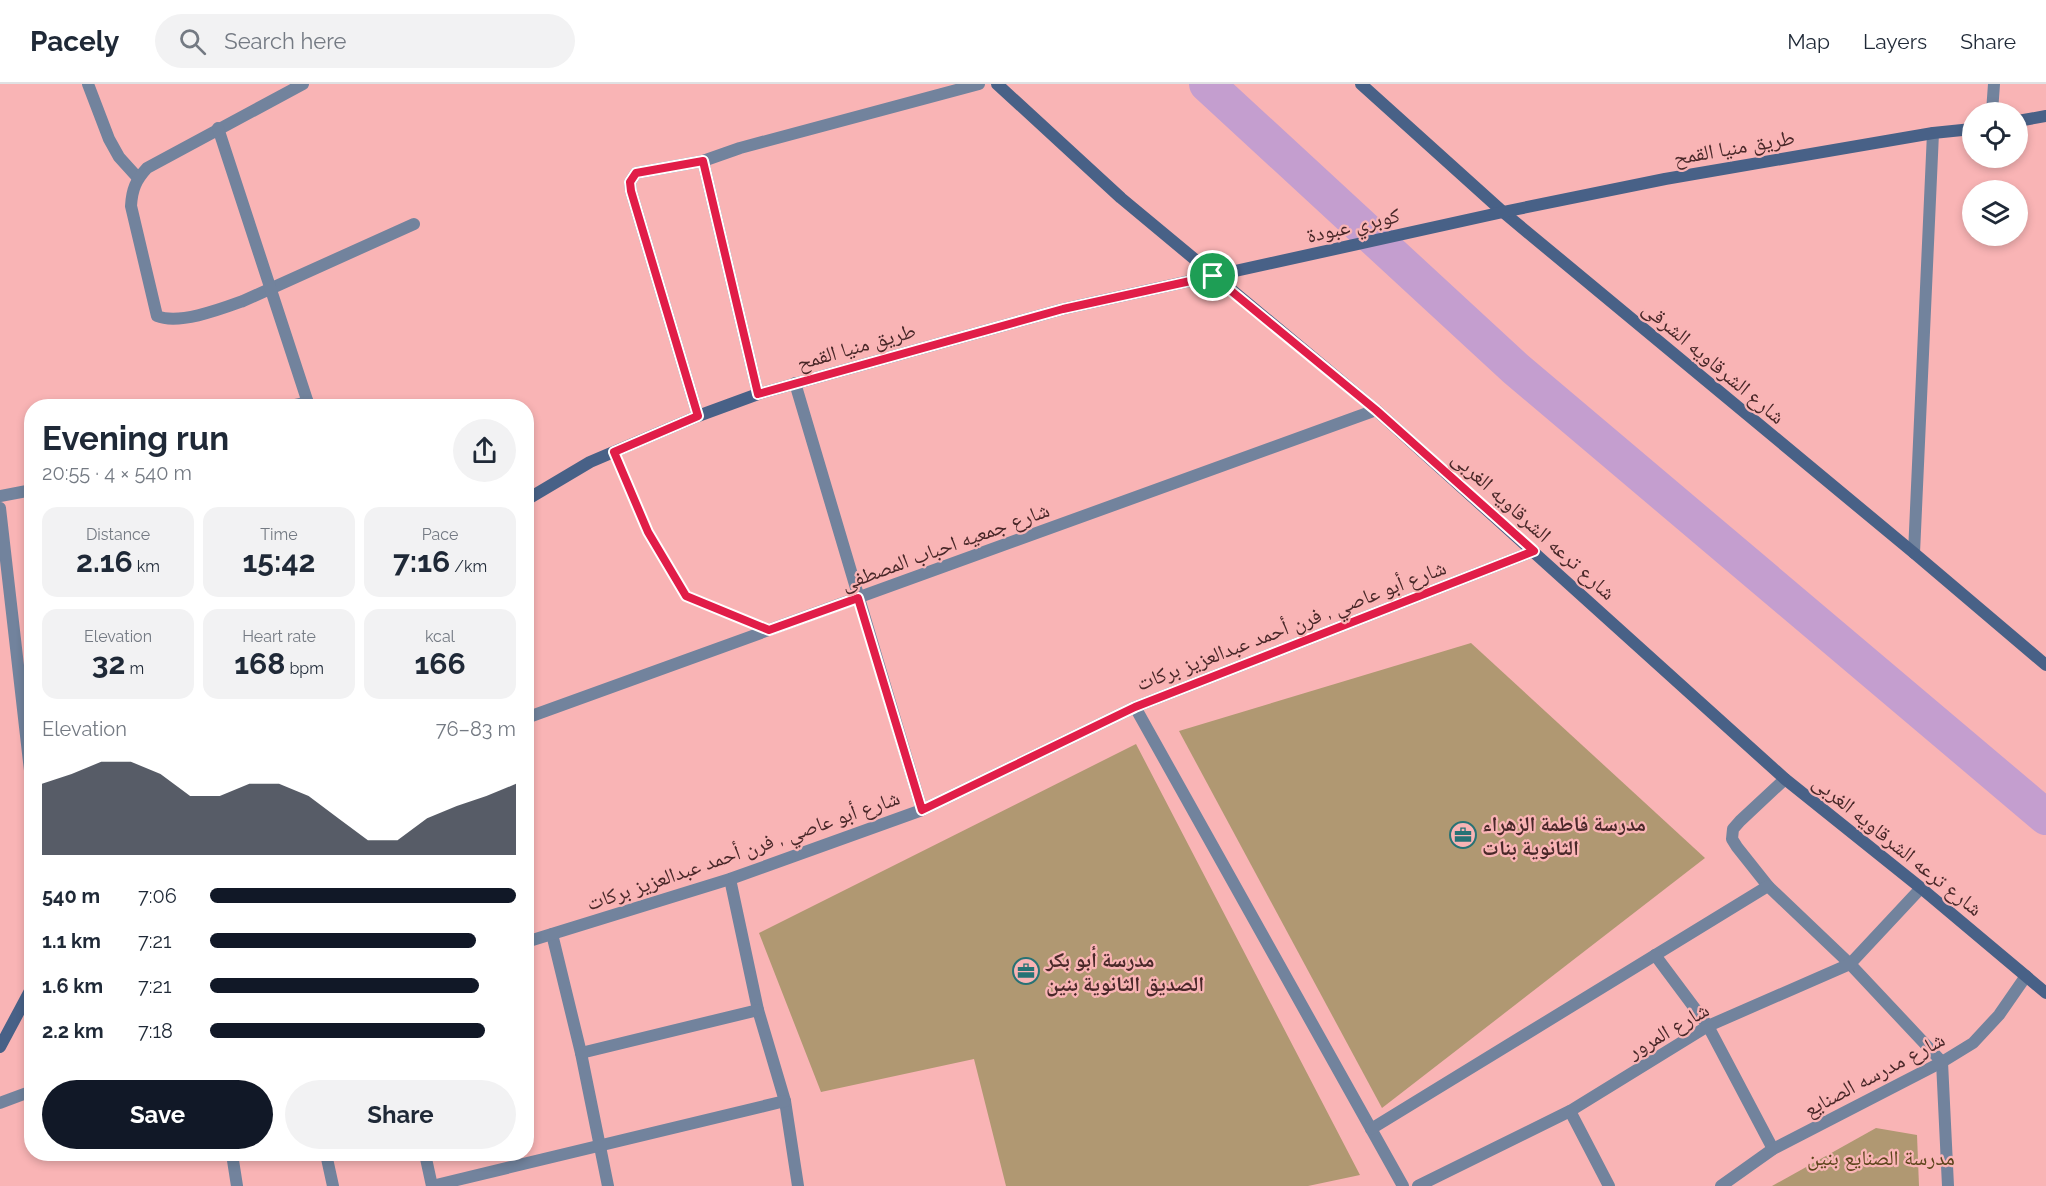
<!DOCTYPE html>
<html lang="en">
<head>
<meta charset="utf-8">
<style>
	body { margin:0; font-family:Raleway,"Noto Naskh Arabic",sans-serif; background:#f2f2f3; color:#1f2937; height:100vh; display:flex; flex-direction:column; font-size:22px; white-space:nowrap }
	* { box-sizing:border-box; margin:0 }
	p { font-size:20px; color:#747a83 }
	.icon { flex:none; width:33px; height:33px; fill:none; stroke:currentColor; stroke-width:2; stroke-linecap:round; stroke-linejoin:round }
	.map { position:relative; flex:1; overflow:hidden }
	.sheet { position:absolute; left:24px; top:315px; width:510px; height:762px; display:flex; flex-direction:column; background:#fff; border-radius:24px; box-shadow:0 3px 9px #0003 }
	.sheet>* { flex:none }
	.controls { position:absolute; left:1962px; top:18px; display:grid; gap:12px }
	.controls a { display:grid; place-items:center; width:66px; height:66px; border-radius:50%; background:#fff; box-shadow:0 3px 9px #0003; font-size:30px }
	.pin { position:absolute; display:grid; place-items:center; width:51px; height:51px; color:#fff; margin:-26px; border:3px solid #fff; border-radius:50%; box-shadow:0 2px 6px #0007 }
	.round { display:grid; place-items:center; flex:none; width:63px; height:63px; border-radius:32px; background:#f2f2f3 }
	.headline { display:flex; align-items:center; justify-content:space-between; height:102px; padding:0 18px }
	h1 { font-size:33px; font-weight:700; line-height:45px }
	.stats { display:grid; grid-template-columns:repeat(3,1fr); gap:9px; height:102px; padding:6px 18px }
	.stats div { display:grid; align-content:center; border-radius:15px; background:#f2f2f3; text-align:center }
	.stats b { font-size:30px; font-weight:700 }
	.stats small { font-size:16px; font-weight:400 }
	.stats p { font-size:16px }
	.chart { height:168px; padding:12px 18px }
	.chart p { display:flex; justify-content:space-between }
	.chart svg { width:100%; height:108px; margin-top:6px; fill:#111827; opacity:.7 }
	.button { display:flex; gap:12px; margin-top:auto; padding:12px 18px }
	.button a { flex:1; height:69px; border-radius:36px; background:#111827; color:#fff; font-size:24px; font-weight:700; line-height:69px; text-align:center }
	.button a+a { background:#f2f2f3; color:#1f2937 }
	ul { padding:0 18px; list-style:none; font-size:20px }
	li { display:grid; grid-template-columns:96px 72px 1fr; align-items:center; height:45px }
	li i { height:15px; border-radius:8px; background:#111827 }
	header { display:flex; align-items:center; gap:36px; box-sizing:border-box; height:84px; padding:0 30px; background:#fff; border-bottom:2px solid #e0e1e3 }
	header strong { font-size:28px }
	nav { display:flex; gap:33px; margin-inline-start:auto; font-size:21px }
	.search { width:420px; height:54px; background:#f2f2f3; display:flex; align-items:center; gap:15px; box-sizing:border-box; padding:0 21px; border-radius:33px; color:#747a83; font-size:22px }
	.map>svg:first-child { display:block }
</style>
</head>
<body>
<header>
<strong>Pacely</strong>
<div class="search"><svg class="icon" aria-label="search" viewBox="0 0 24 24"><circle cx="10" cy="10" r="6"/><path d="M15 15l6 6"/></svg>Search here</div>
<nav><a>Map</a><a>Layers</a><a>Share</a></nav>
</header>
<div class="map">
<svg width="2046" height="1102" viewBox="0 0 2046 1102">
	<rect width="100%" height="100%" fill="#f9b4b5"/>
	<g fill="#b09872">
		<path d="M1471,559l234,215 -323,250 -203,-377z"/>
		<path d="M1136,660l224,431 -52,11h-302l-32,-127 -153,33 -62,-159z"/>
		<path d="M1876,1044l41,7 2,51h-147z"/>
	</g>
	<g fill="none" stroke-linecap="round" stroke-linejoin="round">
		<path stroke="#c49ecf" stroke-width="36" d="M1207,0l309,285 530,448"/>
		<path stroke="#a16e6f" stroke-width="4" stroke-dasharray="4.5 4.5" stroke-linecap="butt" d="M623,390l26,58 37,64 49,20"/>
		<path stroke="#72839d" stroke-width="12" d="M88,0l21,55 10,18 19,21"/>
		<g stroke="#72839d" stroke-width="12">
			<path d="M303,0l-156,84c-11,12 -15,21 -16,38l26,110c22,9 64,-7 86,-15l171,-77"/>
			<path d="M1992,28l2,-28"/>
			<path d="M218,44l91,278"/>
			<path d="M703,77l37,-13 239,-64"/>
			<path d="M795,299l127,427"/>
			<path d="M290,322l18,-4"/>
			<path d="M698,332l-67,-225 -1,-9 6,-9 67,-12 55,233"/>
			<path d="M0,412l32,-6"/>
			<path d="M0,424l32,280"/>
			<path d="M1914,469l19,-420"/>
			<path d="M1135,623l268,479"/>
			<path d="M526,634l850,-308"/>
			<path d="M1785,695l-45,42 -7,8 -1,10 5,8 31,39 82,78 92,98 6,124"/>
			<path d="M730,795l28,131 27,91 13,85"/>
			<path d="M552,850l29,119 27,133"/>
			<path d="M526,858l204,-63 192,-69 213,-103 399,-156"/>
			<path d="M1655,871l53,71 65,123"/>
			<path d="M581,969l177,-43"/>
			<path d="M0,1019l32,-12"/>
			<path d="M1570,1027l39,75"/>
			<path d="M1371,1045l397,-243"/>
			<path d="M232,1070l5,32"/>
			<path d="M326,1070l7,32"/>
			<path d="M425,1070l7,32"/>
			<path d="M432,1102l353,-85"/>
			<path d="M1418,1102l152,-75 138,-85 142,-62 71,-76"/>
			<path d="M1721,1102l52,-37 169,-87 31,-19 26,-28 27,-39"/>
		</g>
		<g stroke="#486187" stroke-width="12">
			<path d="M997,0l124,114 255,212 409,369 136,109 125,105"/>
			<path d="M1361,0l142,128 411,341 132,112"/>
			<path d="M2018,37l28,-5"/>
			<path d="M526,416l64,-38 108,-46 60,-22 305,-85 440,-97 162,-33 268,-46 39,-4"/>
			<path d="M0,963l32,-60"/>
		</g>
	</g>
	<g fill="none" stroke-linecap="round" stroke-linejoin="round">
		<defs>
			<path id="route" d="M703,77l55,233 305,-85 150,-33 163,134 158,141 -399,156 -213,103 -64,-212 -89,32 -83,-34 -38,-64 -34,-80 84,-36 -67,-225 -1,-9 6,-9z"/>
		</defs>
		<use href="#route" stroke="#fff" stroke-width="12"/>
		<use href="#route" stroke="#e11d48" stroke-width="8"/>
	</g>
	<defs>
		<symbol id="office-ring" viewBox="-11 -11 22 22"><circle r="9.5" fill="#f9b4b5" stroke="#277275" stroke-width="1.5"/><path d="M-6-3h4V-5.5h4V-3h4V5H-6ZM-1-4.5V-3h2v-1.5ZM-6 0V1H6V0Z" fill="#277275"/></symbol>
	</defs>
	<g fill-rule="evenodd">
		<use href="#office-ring" x="1448" y="736" width="30" height="30"/>
		<use href="#office-ring" x="1011" y="872" width="30" height="30"/>
	</g>
	<g text-anchor="middle" dominant-baseline="central" stroke-width="4.5" stroke-linejoin="round" paint-order="stroke">
		<g font-size="21" fill="#492829" stroke="#f9b4b5">
			<text transform="translate(1734 63) rotate(-10)">طريق منيا القمح</text>
			<text transform="translate(1353 141) rotate(-13)">كوبري عبودة</text>
			<text transform="translate(856 262) rotate(-16)">طريق منيا القمح</text>
			<text transform="translate(1714 278) rotate(40)">شارع الشرقاويه الشرقى</text>
			<text transform="translate(1534 441) rotate(42)">شارع ترعه الشرقاويه الغربى</text>
			<text transform="translate(945 462) rotate(-20)">شارع جمعيه احباب المصطفى</text>
			<text transform="translate(1291 541) rotate(-21)">شارع أبو عاصي , فرن أحمد عبدالعزيز بركات</text>
			<text transform="translate(1898 761) rotate(39)">شارع ترعه الشرقاويه الغربى</text>
			<text transform="translate(743 766) rotate(-19)">شارع أبو عاصي , فرن أحمد عبدالعزيز بركات</text>
			<text transform="translate(1668 946) rotate(-30)">شارع المرور</text>
			<text transform="translate(1874 990) rotate(-28)">شارع مدرسه الصنايع</text>
		</g>
		<g font-size="21" font-weight="bold" fill="#492829" stroke="#f9b4b5" text-anchor="start">
			<text x="1482" y="739">مدرسة فاطمة الزهراء<tspan x="1482" dy="24">الثانوية بنات</tspan></text>
			<text x="1046" y="875">مدرسة أبو بكر<tspan x="1046" dy="24">الصديق الثانوية بنين</tspan></text>
		</g>
		<g font-size="21" fill="#5c441b" stroke="#f9b4b5">
			<text x="1881" y="1073">مدرسة الصنايع بنين</text>
		</g>
	</g>
</svg>
<div class="controls">
<a><svg class="icon" aria-label="locate" viewBox="0 0 24 24"><circle cx="12" cy="12" r="6"/><path d="M12 2v4M12 18v4M2 12h4M18 12h4"/></svg></a>
<a><svg class="icon" aria-label="layers" viewBox="0 0 24 24"><path d="M12 4l9 5-9 5-9-5zM3 14l9 5 9-5"/></svg></a>
</div>
<div class="pin" style="left:1213px;top:192px;background:#1e9e55"><svg class="icon" aria-label="arrive" viewBox="0 0 24 24"><path d="M6 21V4h12l-3 4 3 4H6"/></svg></div>
<section class="sheet">
<div class="headline"><div><h1>Evening run</h1><p>20:55 · 4 × 540 m</p></div><a class="round"><svg class="icon" aria-label="share" viewBox="0 0 24 24"><path d="M12 15V3M7 8l5-5 5 5M5 13v7h14v-7"/></svg></a></div>
<div class="stats">
<div><p>Distance</p><b>2.16<small> km</small></b></div>
<div><p>Time</p><b>15:42</b></div>
<div><p>Pace</p><b>7:16<small> /km</small></b></div>
</div>
<div class="stats">
<div><p>Elevation</p><b>32<small> m</small></b></div>
<div><p>Heart rate</p><b>168<small> bpm</small></b></div>
<div><p>kcal</p><b>166</b></div>
</div>
<div class="chart"><p><span>Elevation</span>76–83 m</p>
<svg viewBox="0 0 160 44" preserveAspectRatio="none"><path d="M0 44V15L10 11L20 6L30 6L40 11L50 20L60 20L70 15L80 15L90 20L100 29L110 38L120 38L130 29L140 24L150 20L160 15V44z"/></svg>
</div>
<ul>
<li><b>540 m</b>7:06<i style="width:100%"></i></li>
<li><b>1.1 km</b>7:21<i style="width:87%"></i></li>
<li><b>1.6 km</b>7:21<i style="width:88%"></i></li>
<li><b>2.2 km</b>7:18<i style="width:90%"></i></li>
</ul>
<div class="button"><a>Save</a><a>Share</a></div>
</section>
</div>
</body>
</html>
